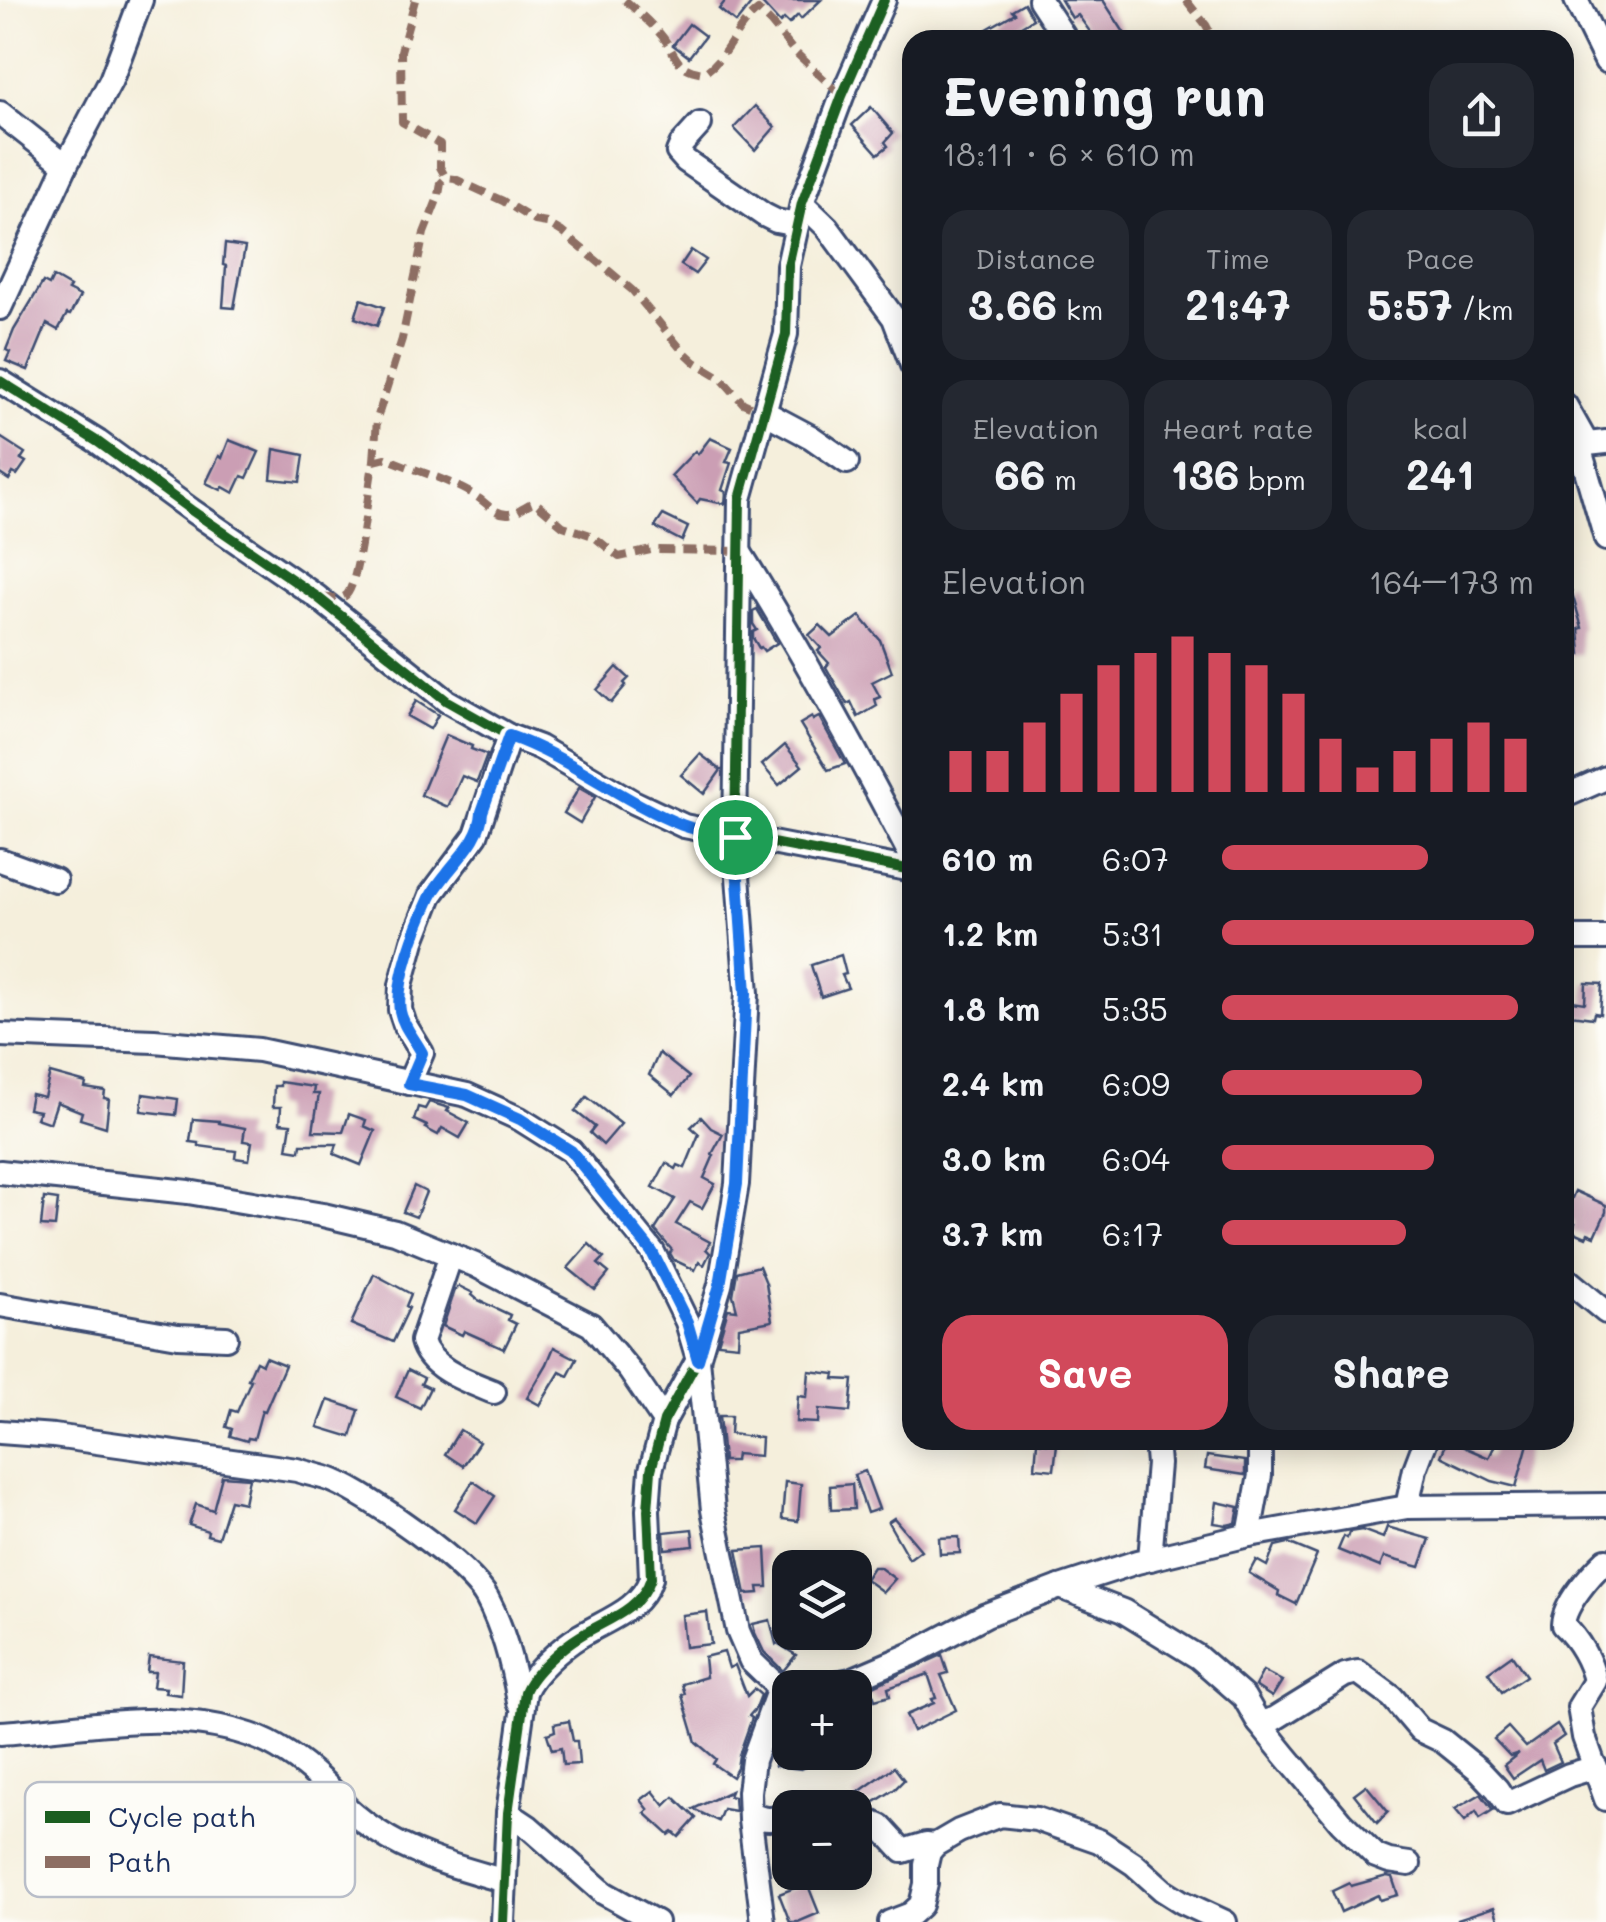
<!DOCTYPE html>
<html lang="en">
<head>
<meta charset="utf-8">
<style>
	body { margin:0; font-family:Mali,sans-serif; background:#242831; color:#f1f3f6; height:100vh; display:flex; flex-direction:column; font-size:38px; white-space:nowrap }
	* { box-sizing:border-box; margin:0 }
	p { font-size:32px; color:#9ea1a6 }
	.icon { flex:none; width:55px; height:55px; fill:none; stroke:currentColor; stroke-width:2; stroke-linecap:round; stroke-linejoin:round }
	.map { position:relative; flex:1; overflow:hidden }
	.side { position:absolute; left:902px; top:30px; width:672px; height:1420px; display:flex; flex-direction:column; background:#171b24; border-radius:30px; box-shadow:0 5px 25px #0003 }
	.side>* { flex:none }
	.fabs { position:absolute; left:772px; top:1550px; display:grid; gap:20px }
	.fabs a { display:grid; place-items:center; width:100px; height:100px; border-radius:20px; background:#171b24; box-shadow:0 5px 25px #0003; font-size:50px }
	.pin { position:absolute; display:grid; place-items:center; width:85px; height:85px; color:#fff; margin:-42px; border:5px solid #fff; border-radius:50%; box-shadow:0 2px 10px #0007 }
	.round { display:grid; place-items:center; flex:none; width:105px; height:105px; border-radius:30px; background:#242831 }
	.overview { display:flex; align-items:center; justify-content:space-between; height:170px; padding:0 40px }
	h1 { font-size:55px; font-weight:800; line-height:75px }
	.figures { display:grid; grid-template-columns:repeat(3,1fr); gap:15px; height:170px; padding:10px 40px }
	.figures div { display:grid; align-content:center; border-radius:25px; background:#242831; text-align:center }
	.figures b { font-size:42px; font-weight:800 }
	.figures small { font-size:28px; font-weight:400 }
	.figures p { font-size:28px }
	.chart { height:280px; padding:20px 40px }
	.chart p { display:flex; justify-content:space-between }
	.chart svg { width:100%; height:180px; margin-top:10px; stroke:#d1495b; stroke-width:6 }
	.primary-button { display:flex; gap:20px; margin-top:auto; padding:20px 40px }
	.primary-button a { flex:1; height:115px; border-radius:30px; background:#d1495b; color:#fff; font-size:40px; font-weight:800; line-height:115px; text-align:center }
	.primary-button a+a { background:#242831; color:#f1f3f6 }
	ul { padding:0 40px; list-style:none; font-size:32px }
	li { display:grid; grid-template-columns:160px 120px 1fr; align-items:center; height:75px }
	li i { height:25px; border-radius:12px; background:#d1495b }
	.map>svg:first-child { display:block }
</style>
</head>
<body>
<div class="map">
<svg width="1606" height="1922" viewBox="0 0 1606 1922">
	<rect width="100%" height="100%" fill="#fdfcf7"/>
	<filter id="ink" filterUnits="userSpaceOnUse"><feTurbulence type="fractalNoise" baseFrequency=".01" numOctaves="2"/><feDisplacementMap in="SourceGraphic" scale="20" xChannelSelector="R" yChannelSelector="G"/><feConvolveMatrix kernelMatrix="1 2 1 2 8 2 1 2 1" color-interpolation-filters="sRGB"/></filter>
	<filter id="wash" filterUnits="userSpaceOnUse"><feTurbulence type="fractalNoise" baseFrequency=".0048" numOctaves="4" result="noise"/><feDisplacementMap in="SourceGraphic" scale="40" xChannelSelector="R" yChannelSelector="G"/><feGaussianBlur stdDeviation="2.25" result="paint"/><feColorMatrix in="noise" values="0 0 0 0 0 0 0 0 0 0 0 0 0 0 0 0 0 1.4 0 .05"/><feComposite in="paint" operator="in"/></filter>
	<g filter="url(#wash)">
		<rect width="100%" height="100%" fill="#f5efdc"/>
		<g id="blocks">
			<g fill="#cb9eb4">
				<path d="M726,0h28l-18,23 -17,-14z"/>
				<path d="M759,0h62l-20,19 -3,-4 -9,9 -5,-5 -4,4z"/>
				<path d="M1061,0h42l26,40h-33l-18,-25 -6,3z"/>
				<path d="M1024,3l9,16 -29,17 3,4h-39l47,-27 -3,-3z"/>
				<path d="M689,24l16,12 -16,21 -16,-12z"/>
				<path d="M755,106l20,21 -20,23 -21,-22z"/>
				<path d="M871,107l22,26 -8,9 3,4 -10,8 -26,-29z"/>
				<path d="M225,244l20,3 -11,61 -11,-1 3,-41 -3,-1z"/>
				<path d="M691,250l15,10 -11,14 -14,-9z"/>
				<path d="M53,277l17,10 -2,3 12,6 -10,19 -3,-1 -9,16 -11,-6 -19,46 -22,-9 4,-9 -4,-2 8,-20 29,-48 6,3z"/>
				<path d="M361,299l23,8 -7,19 -22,-8z"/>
				<path d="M0,437l25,16 -4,6 5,3 -9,13 -4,-2 -4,7 -9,-6z"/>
				<path d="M710,438l22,10 -6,14 5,1 -9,27 4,2 -1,12 -25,-5 -3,4 -26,-27 24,-25 3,3z"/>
				<path d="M229,440l30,12 -12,26 -5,-2 -8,17 -11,-6 -2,3 -15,-7 13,-27 3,2z"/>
				<path d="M274,449l30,6 -4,27 -29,-3z"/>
				<path d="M663,515l25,12 -6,14 -27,-14z"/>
				<path d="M1569,583l13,45 -3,1 2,25 -16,1v-71z"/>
				<path d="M757,609l20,34 -13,8 -3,-4 -2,1 -6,-10v-6l4,-2 -4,-6v-13z"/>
				<path d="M860,616l20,24 12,32 -20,10 8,15 -5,2 2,7 -19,11 -7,-15 -4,2 -21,-37 3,-4 -11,-12 3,-3 -12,-13 11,-10 12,12z"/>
				<path d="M617,667l12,11 -5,5 2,2 -15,18 -14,-13z"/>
				<path d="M416,701l22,14 -8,14 -23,-13z"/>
				<path d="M812,717l1,3 6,-3 26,47 -17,6 -28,-46z"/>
				<path d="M446,735l26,11 -1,3 16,6 -10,27 -15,-6 -14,31 -27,-12z"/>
				<path d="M785,745l17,21 -23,19 -17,-20z"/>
				<path d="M700,754l21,16 -17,24 -23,-19z"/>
				<path d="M579,788l16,9 -15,26 -16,-10z"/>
				<path d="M841,955l5,19 -4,1 6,13 -27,9 -10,-32z"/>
				<path d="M1586,983l16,1 -2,30 -6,-1 -1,5 -23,-3 2,-14 13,2z"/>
				<path d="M659,1053l30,24 -15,18 -25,-20z"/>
				<path d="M50,1073l36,10 -1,5 20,3 -1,7 5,1 -3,28 -26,-8 2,-7 -25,-10 -7,21 -14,-5 3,-7 -11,-2 3,-15 13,3z"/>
				<path d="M280,1082l34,5 -1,7h6l-6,37 30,1 6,-18 17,6 -2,6 11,5 -14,34 -27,-11 3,-10h-36l-1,7 -13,-2 4,-25 -11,-1 1,-16h-8l1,-21h6z"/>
				<path d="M143,1094l35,5 -2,16 -35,-4z"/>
				<path d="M587,1097l34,27 -18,21 -13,-12 5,-6 -20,-16z"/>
				<path d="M429,1102l20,6 -2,3 22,12 -9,15 -18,-10 -4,7 -13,-7 2,-2 -13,-6 4,-13 7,2z"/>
				<path d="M701,1117l10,11 12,6 -11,20 2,1 -10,23 11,6 -13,24 -12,-6 -14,22 34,18 -4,7 4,4 -6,12 -5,-3 -4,8 -21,-10 -4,-7 2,-3 -17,-20 20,-31 -22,-12 13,-24 10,6 2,-4 7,3 14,-34 -8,-7z"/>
				<path d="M193,1119l26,2v2l26,5 -2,13 9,1 -3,18 -14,-2 1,-7 -37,-5v-3l-9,-1z"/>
				<path d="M414,1186l12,6 -10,25 -13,-5z"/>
				<path d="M1575,1191l31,14v7l-11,24 -7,-3 -2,4 -14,-6 3,-8 -10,-4v-5z"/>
				<path d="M44,1198l14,2 -3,27 -14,-1z"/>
				<path d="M589,1244l15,14 -6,6 11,9 -14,17 -27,-22z"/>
				<path d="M759,1266l7,17 6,38 -33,6 -1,18 -20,-2 10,-34 9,1 -4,-15 4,-23z"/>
				<path d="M374,1274l37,20 -5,12 3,2 -16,34 -42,-18z"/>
				<path d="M459,1286l14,7 -1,2 6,5 32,15 -2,5 8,4 -12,25 -40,-18 -2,4 -19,-9 12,-36z"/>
				<path d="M554,1347l23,12 -9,17 -8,-4 -20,33 -13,-7 20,-34z"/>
				<path d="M265,1357l20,8 -20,46 -3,-1 -8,29 -6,-1 -1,3 -17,-5 2,-7 -6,-2 5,-17 6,2 14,-32 -3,-1 8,-18 6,3z"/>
				<path d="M408,1370l16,8 -3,6 9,4 -10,20 -24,-11z"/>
				<path d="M809,1371l26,3 -1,5 19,1 -3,32 -31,-3 -1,14 -22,-1 2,-26 9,1z"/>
				<path d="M328,1400l31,10 -8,27 -33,-10z"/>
				<path d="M719,1416h12l-1,18 31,4 -1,18 -24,-2 -1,7h-12z"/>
				<path d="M460,1430l19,12 -16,24 -18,-12z"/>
				<path d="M1448,1440l41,18 8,-18h32l-13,47 -24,-6 -51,-25z"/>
				<path d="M1037,1442l20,2 -3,26 -19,-2z"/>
				<path d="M1207,1456l38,5v14l-40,-6z"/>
				<path d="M865,1471l14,38 -12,4 -13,-38z"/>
				<path d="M222,1476l27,2 -5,25 -14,-3 -12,38 -11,-3 1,-4 -19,-6 7,-21 17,6z"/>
				<path d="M473,1481l22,15 -18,27 -22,-14z"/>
				<path d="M785,1482l16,2 -3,37 -16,-2z"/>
				<path d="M852,1484l2,25 -23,1 -1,-24z"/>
				<path d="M1217,1502l22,5 -3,16 -9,2 -13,-2z"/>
				<path d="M894,1518l27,32 -12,9 -21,-37z"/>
				<path d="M1387,1527l43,12 -10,28 -36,-10 -4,10 -42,-17 6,-14 3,2 2,-6 13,-2 21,8z"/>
				<path d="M692,1529l2,17 -29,3 -1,-17z"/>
				<path d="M959,1537l1,16 -20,1 -1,-16z"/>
				<path d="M1288,1543l29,12 -21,49 -18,-9 1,-4 -30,-18 7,-13 11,6 8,-20z"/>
				<path d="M766,1548l2,39h-10l1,6 -13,1 -9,-44z"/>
				<path d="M873,1567h6l16,12 -12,13 -18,-13z"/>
				<path d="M707,1612l4,32 -26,3 -3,-32z"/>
				<path d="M770,1620l6,24 1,-1 19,12 -13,16 -19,-19 -9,-19 -2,-9z"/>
				<path d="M724,1652l5,16 6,-3 12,31 7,-7 7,6 -5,13 -7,8 3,2 -13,37 -2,13 -5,9 -19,-13 3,-5 -20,-17 -14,-47 3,-1 -3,-10 24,-7 -2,-20z"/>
				<path d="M942,1655l6,18 -7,2 15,35 -43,21 -7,-16 28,-12 -2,-4 4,-1 -8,-24 -40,14 2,8 -15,4 -2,-6 -12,3 -1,-5z"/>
				<path d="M1512,1655l14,21 -24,16 -14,-20z"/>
				<path d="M149,1657l34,4 -2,34 -16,-2 1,-5 -13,-1 2,-15h-8z"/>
				<path d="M1263,1671l19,10 -10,16 -17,-11z"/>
				<path d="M786,1713h4v39h23l4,11 -16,6 -26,-3 3,-31z"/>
				<path d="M569,1721l4,20h4l2,23 -16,1 -2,-17 -9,2 -5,-16 8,-3 -1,-7z"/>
				<path d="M1557,1725l7,11 -11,8 8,18 -17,8 -4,-10 -27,18 -9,-13 15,-12 -9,3 -16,-17 14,-12 18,20z"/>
				<path d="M894,1767l10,13 -9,9 -25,16 -14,-5 -3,-4z"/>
				<path d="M1366,1785l22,27 -11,11 -23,-29z"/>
				<path d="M653,1791l12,15 9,-9 22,21 -17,19 -6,-5 -4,3 -24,-22 4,-3 -8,-10z"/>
				<path d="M731,1791l-2,5 5,1 1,14 -12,-2 -5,12 -25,-12z"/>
				<path d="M1481,1794l12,16 -13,8 -4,-7 -11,10 -10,-12z"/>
				<path d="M1387,1876l5,1 6,18 -18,5 -2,-5 -37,17 -9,-21 17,-8 2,3z"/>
				<path d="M807,1883l12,30 -21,9h-8l-11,-28z"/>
				<path d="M1494,1907l5,15h-41v-3z"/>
			</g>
		</g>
	</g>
	<g filter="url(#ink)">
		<use href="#blocks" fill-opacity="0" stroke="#3c4c71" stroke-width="2.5"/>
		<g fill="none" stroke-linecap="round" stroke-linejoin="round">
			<defs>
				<g id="minor">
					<path d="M1040,0l26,40"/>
					<path d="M1576,0l30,61"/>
					<path d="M0,113l66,52"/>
					<path d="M700,124l-19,21 -3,7 8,9 78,54 12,6 21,4"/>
					<path d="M802,203l25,24 67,91 18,47"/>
					<path d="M0,308l66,-143 45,-85 30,-80"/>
					<path d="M0,381l98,61 93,68 125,86 131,105 62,35 30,11 94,55 51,24 228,44"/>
					<path d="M1565,405l22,39"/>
					<path d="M764,412l47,25 36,25"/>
					<path d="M1606,442l-19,2 -6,9 25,86"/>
					<path d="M739,551c63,100 119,203 173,307"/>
					<path d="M1565,796l41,-18"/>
					<path d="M0,860l55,20"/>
					<path d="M1565,938h41"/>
					<path d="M0,1035l154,6 105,9 208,45 53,24 51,32 82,101 34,70 11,37 15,151 25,121 13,30 28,27h11"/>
					<path d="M409,1083l13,-30 -17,-28 -5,-15 1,-25 12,-44 18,-46 45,-60 33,-99"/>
					<path d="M0,1172l188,20 135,23 72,17 80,33 116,60 39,46 34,50"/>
					<path d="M451,1255l-29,86c7,28 47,41 72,51"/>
					<path d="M1565,1278l41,34"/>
					<path d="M0,1305l178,31 48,2"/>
					<path d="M0,1432l54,4 243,34c12,4 25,6 37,11 36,15 135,84 153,117 17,32 26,68 32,104"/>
					<path d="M1407,1507l8,-38 11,-29"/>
					<path d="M1249,1535l11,-60v-35"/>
					<path d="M1150,1559l8,-95 -2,-24"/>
					<path d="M1606,1560c-15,14 -42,44 -43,65 15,14 28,36 32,56l-16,26 5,30 22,62"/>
					<path d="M1060,1587l63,24 75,46 46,40 15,26 26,32 56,67 35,34 13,5 20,3"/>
					<path d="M809,1688l42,-8 61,-26 74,-39 74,-28 77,-25 112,-27 158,-28 199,-2"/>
					<path d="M1259,1723l15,-4 71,-44 13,-3 34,25 28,33 23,11 36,29 18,19 10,15 62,-29 27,-8"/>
					<path d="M0,1733c84,-5 167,-26 250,2 25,8 52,27 71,45 10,8 17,19 26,28 9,8 20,17 30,23 38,26 84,37 128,50"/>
					<path d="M508,1813l21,14 75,66 52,29"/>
					<path d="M750,1813c15,9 24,7 40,0"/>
					<path d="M855,1815l25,11 23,25 23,-7 9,1"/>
					<path d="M503,1922l5,-109 17,-121c7,-19 37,-45 55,-56 26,-16 61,-26 71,-58l-3,-68 3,-40 13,-49 34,-62 22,-74 17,-101 10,-191 -12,-156 5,-338 46,-165 2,-68 14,-63 40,-107 42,-96"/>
					<path d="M763,1922l-13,-102 -1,-28 4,-32 26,-72"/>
					<path d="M890,1922l21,-8 10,-9 5,-21v-19l3,-13 6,-7 24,-14 41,-16 36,4 63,22 35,23 29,26 19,12 43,20"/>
				</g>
			</defs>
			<use href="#minor" stroke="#3c4c71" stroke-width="28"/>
			<use href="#minor" stroke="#fff" stroke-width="22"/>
			<g stroke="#8d6e63" stroke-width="8" stroke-dasharray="15 8" stroke-linecap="butt">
				<path d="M415,0l-14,51 1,71 38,22v23l6,11"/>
				<path d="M625,0c12,11 26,23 37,36 16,20 12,33 42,37 24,-16 31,-46 54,-63l13,13 22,27 49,46"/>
				<path d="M1186,0l20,25 8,15"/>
				<path d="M374,461l3,-42 25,-80 22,-106 15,-38 2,-12 5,-5 9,1 48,22 32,20 12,2 15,9 70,58 49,59 14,13 25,15 23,26 21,9"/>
				<path d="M321,597c7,1 17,3 24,-1 15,-9 23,-113 29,-135l12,-3c30,13 66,22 94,41 8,6 16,15 27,15 10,0 18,-10 28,-12l28,24 30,10 26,21 32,-7 88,1"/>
			</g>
			<defs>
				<g id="cycleway">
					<path d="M0,381l98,61 93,68 125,86 131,105 62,35 30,11 94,55 51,24 228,44"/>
					<path d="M503,1922l5,-109 17,-121c7,-19 37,-45 55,-56 26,-16 61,-26 71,-58l-3,-68 3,-40 13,-49 34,-62 22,-74 17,-101 10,-191 -12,-156 5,-338 46,-165 2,-68 14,-63 40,-107 42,-96"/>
				</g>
			</defs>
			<use href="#cycleway" stroke="#fdfcf7" stroke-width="16"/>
			<use href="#cycleway" stroke="#1b5e20" stroke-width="10"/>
		</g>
	</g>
	<g fill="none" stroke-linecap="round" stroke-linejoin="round" filter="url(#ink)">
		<defs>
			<path id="route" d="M509,736c61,21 112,65 173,89 16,6 35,8 53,12l11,156 -9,191 -17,101 -22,75 -11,-38 -35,-70 -81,-101 -51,-32 -53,-24 -58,-11 13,-31c-7,-14 -19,-26 -22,-42 -5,-30 17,-85 30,-113 4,-9 12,-18 18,-26 14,-18 33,-36 34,-60z"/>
		</defs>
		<use href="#route" stroke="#fff" stroke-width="20"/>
		<use href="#route" stroke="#1a73e8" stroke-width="12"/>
	</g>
	<rect x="25" y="1782" width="330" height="115" rx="15" fill="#fdfcf7" stroke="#b9bec9" stroke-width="2.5"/>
	<rect x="45" y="1811" width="45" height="12" fill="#1b5e20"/>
	<rect x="45" y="1856" width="45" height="12" fill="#8d6e63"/>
	<g font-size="28" fill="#1b2f5e">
		<text x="108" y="1827">Cycle path</text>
		<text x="108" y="1872">Path</text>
	</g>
</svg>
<div class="fabs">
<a><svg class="icon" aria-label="layers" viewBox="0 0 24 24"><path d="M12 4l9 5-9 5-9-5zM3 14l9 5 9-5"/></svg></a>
<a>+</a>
<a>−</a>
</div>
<div class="pin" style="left:735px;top:837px;background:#1e9e55"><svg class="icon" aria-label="arrive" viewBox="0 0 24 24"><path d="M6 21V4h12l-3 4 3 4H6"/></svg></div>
<section class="side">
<div class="overview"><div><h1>Evening run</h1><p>18:11 · 6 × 610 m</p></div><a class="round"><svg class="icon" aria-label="share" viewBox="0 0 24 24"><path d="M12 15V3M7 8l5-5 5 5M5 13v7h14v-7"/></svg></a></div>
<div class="figures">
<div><p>Distance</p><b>3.66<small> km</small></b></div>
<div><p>Time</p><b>21:47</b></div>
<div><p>Pace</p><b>5:57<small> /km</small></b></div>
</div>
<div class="figures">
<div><p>Elevation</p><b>66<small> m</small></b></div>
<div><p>Heart rate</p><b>136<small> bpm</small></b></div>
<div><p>kcal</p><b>241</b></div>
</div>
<div class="chart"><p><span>Elevation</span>164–173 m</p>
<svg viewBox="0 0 160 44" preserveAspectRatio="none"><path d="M5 44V34M15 44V34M25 44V27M35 44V20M45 44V13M55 44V10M65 44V6M75 44V10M85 44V13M95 44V20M105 44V31M115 44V38M125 44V34M135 44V31M145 44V27M155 44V31"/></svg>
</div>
<ul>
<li><b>610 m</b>6:07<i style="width:66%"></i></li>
<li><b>1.2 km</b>5:31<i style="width:100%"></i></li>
<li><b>1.8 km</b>5:35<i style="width:95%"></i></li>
<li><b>2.4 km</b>6:09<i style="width:64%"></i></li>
<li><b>3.0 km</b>6:04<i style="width:68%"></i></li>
<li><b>3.7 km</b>6:17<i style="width:59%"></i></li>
</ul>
<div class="primary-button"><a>Save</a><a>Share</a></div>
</section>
</div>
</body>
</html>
